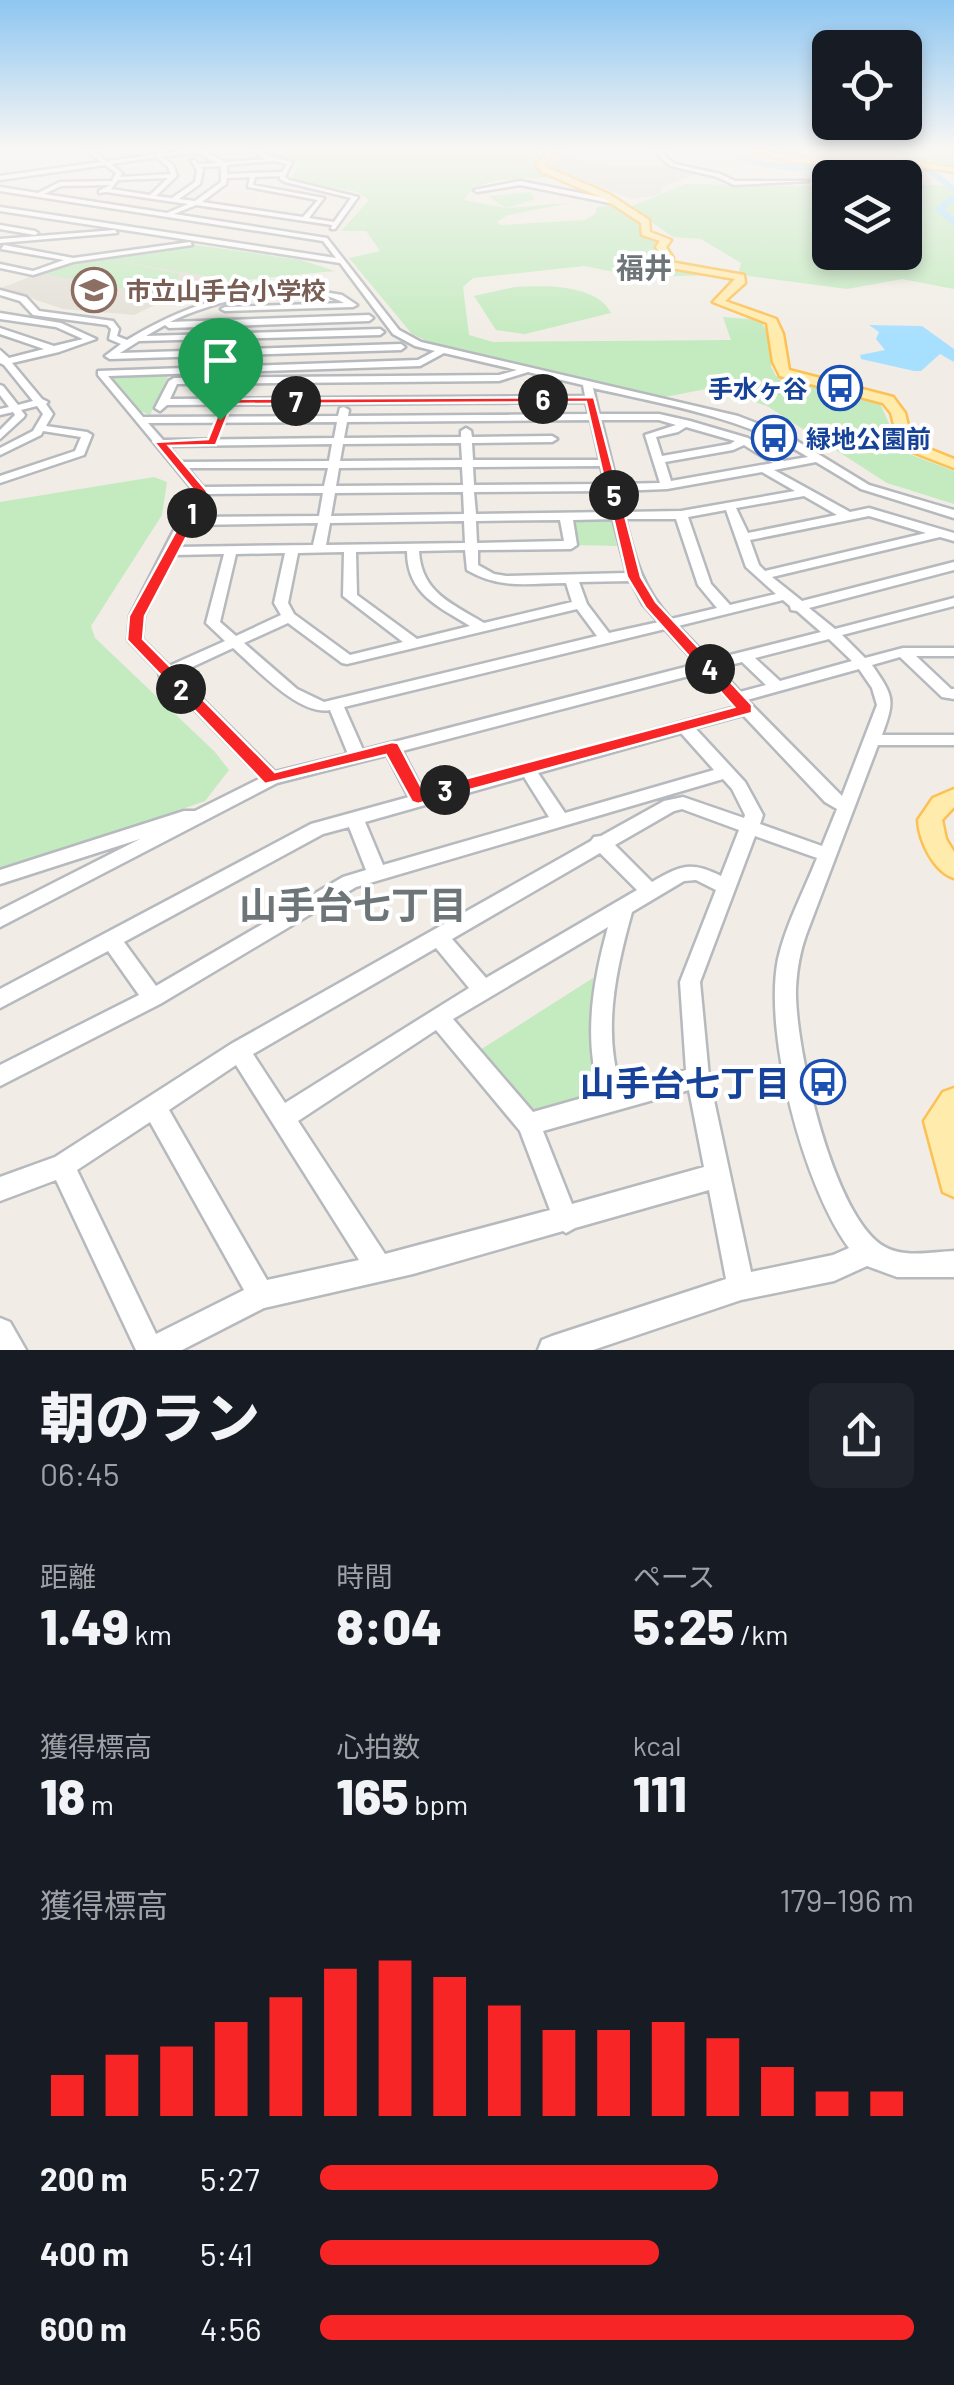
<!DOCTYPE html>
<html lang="ja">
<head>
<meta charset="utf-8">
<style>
	body { margin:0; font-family:Barlow,"Noto Sans JP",sans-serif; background:#20242c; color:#f1f3f6; height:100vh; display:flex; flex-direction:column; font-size:38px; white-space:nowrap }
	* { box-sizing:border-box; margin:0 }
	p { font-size:32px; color:#9ea1a6 }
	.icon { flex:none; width:55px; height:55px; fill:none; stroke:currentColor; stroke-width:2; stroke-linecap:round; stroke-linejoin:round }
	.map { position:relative; height:1350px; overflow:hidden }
	.details { display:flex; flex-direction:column; background:#171b24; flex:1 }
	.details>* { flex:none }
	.fabs { position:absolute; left:812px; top:30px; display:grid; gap:20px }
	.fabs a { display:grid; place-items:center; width:110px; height:110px; border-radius:15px; background:#171b24; box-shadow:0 5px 15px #0003; font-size:50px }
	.pin { position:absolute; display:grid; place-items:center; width:85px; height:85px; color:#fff; margin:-102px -42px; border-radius:50% 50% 50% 0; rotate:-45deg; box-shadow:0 0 10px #0007 }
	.pin .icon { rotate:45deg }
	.km { position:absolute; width:50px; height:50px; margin:-25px; border-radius:50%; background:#222; color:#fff; font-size:28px; line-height:50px; text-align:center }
	.round { display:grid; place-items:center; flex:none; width:105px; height:105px; border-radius:15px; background:#20242c }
	.head { display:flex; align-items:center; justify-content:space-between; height:170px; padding:0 40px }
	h1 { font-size:55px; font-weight:800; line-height:75px }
	.stats { display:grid; grid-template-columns:repeat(3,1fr); gap:15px; height:170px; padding:10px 40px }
	.stats div { display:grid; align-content:center }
	.stats b { font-size:50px; font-weight:800 }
	.stats small { font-size:28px; font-weight:400 }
	.stats p { font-size:28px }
	.chart { height:280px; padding:20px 40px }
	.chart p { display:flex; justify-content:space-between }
	.chart svg { width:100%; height:180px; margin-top:10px; stroke:#f72525; stroke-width:6 }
	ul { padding:0 40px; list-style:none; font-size:32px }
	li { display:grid; grid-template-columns:160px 120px 1fr; align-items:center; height:75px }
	li i { height:25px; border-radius:12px; background:#f72525 }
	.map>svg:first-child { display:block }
</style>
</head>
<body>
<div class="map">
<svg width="954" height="1350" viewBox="0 0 954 1350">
	<rect width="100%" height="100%" fill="#f1ede6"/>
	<path fill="#e1dfda" d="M554,153l56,13h61l25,8 -34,13 -1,8 -29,4 -83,-31z"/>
	<path fill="#e3dfd6" d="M120,261l115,20 -88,16 12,6 -25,12 -71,-6 -62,-21 39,-15z"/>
	<g fill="#c4eac0">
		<path d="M260,150h280l-15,2 -1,6 14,2 -3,5 16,12c-26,4 -73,-4 -87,23l42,8 -18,-12 43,-4 4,7 -28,9 63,-5 -62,12 -11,7 3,3 85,-5 10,-6 2,-7 17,-2 27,19 -1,10 18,6 -3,8 5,6 -6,11 4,3 63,7 -83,2 -53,-11 -112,12 -10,9 6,48 24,7 238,-2 -8,-23 37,3 13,21 -2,26 5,9 104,27 21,48 53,20v33l-67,-21 -120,-77 -36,-12 -25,-5 -46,9 -231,-56 -17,-8 -63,-76 31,-7 -14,-20h-25l28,-31 -11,-8 -64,-11 -3,-3 9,-13z"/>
		<path d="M764,150h190v18c-62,-15 -129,1 -190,-18z"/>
		<path d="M815,180h15v72h75v-68l49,2v103l-52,-10 -55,10 -98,-13 -10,-5 2,-8 -40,-24 -28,-2 -43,-30 55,-23 112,2h14z"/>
		<path d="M197,245l104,15 34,11 -100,10 -118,-20 62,13 -1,7 -27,13 -111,-21 46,-14z"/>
		<path d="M515,287c28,-2 82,-3 96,26l-86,21 -29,-4 -22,-34z"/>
		<path d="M169,374l-19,41 -12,-5 -28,-35z"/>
		<path d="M154,477l13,5 -5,33 -71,111 4,12 120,114 14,18 -24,31 -195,69 -10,-1v-367z"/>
		<path d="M610,517l7,29 -42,-1 -6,-27z"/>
		<path d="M593,978l8,118 -68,14 -53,-60z"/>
	</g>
	<path fill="#a7e0ff" d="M869,325l53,1 32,23v13l-14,-8 -19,17h-7l-53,-12 -1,-4 25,-5 -9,-11 3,-7z"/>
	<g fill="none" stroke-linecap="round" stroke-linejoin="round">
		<g fill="#a7e0ff" fill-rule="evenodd">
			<path d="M723,150l46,13 94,2c-30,11 -115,8 -140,-15z"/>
			<path d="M888,163l44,5 22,18v7l-27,-21 -36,-4z"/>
			<path d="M954,193v8l-9,8 9,9v8l-20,-17z"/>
		</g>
		<defs>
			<g id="minor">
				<path d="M86,150h6l15,11 81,-11h13l24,12 43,-3 -9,-3 -5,-6h6l3,4 29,8 -7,15 4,3 69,17 -23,32h-4l1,-4 -136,-20 -22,9 153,24 72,92 22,12 317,74 49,19 82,50 85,25v8l-93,-29 -45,-27 -42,8 76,42 19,-4 85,25v8l-14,-4 -168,40 30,24 152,-39v8l-145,38 26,21 119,-31v8l-112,29 23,23 38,-10h51v8h-38l35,33h3v10l-12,-2 -42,-40 -28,8c22,32 23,34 10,70h72v10h-76l-72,190c-6,17 -9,34 -10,53 -2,56 37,231 89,259 19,11 48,5 69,4v26h-57l-30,-11 -33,15 -93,19 -148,50h-55l4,-10 10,-4 174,-57 -17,-89 -134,38 -9,5 -3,-2 -150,43 -149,34 -82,42h-46l-80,-170 -56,21v-24l55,-20 176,-113 360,-203 3,-4 7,-1 63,-35 19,-4 61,21 1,-3 -13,-26 -9,-10 -367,108 -196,117 -160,82v-21l139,-70 -31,-44 -108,57v-19l311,-165 98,-27 -22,-42 -110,28 -277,144v-17l140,-71 -140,45v-14l184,-59h11l66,-33 -97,-100 -4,-1 -1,-5 -31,-32 2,-24 64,-125 -96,-116v-4l320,-11 17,-9 -20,-5 -22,-12 -53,-71 -340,-52v-4l336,51 -13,-17 -323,-50v-4l38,6 22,-11 52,-1 4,-8 -11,-8 -105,15v-4l101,-14zM196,152l21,11 -19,1 -3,-4h-4l6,10 -2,12 -23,16 -16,-2 21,-20 -4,-11 -12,-8zM157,157l11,10 3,7 -51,3 2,-4 -11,-9zM274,161l13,3 -5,8 -55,2v-9zM221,166v16l-26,19 -16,-2 21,-15 3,-14 -2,-3zM280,176v3l5,3 66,16 -17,24 -25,-4 15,-20 -71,-13 2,-8zM250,177l-2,10 70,13 -15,17 -101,-15 24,-18 1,-6zM168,178l-18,17 -39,-6 7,-9zM110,185l-11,6v2l7,-1 82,12 -21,9 -123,-19 17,-8zM444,353l73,17 -18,5 -325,3 -5,3 -14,27 5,3 7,-6 419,-3 3,12 -241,2 1,-6 -5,-3 -4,1 -2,8 -195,1 -35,-41 312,-10zM528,372l55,13 2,11 -415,3 7,-15 322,-3zM593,388c74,17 150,29 215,69l-24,4 -36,-23 -58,-17 -31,-7h-60zM591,420l9,40h-127l-1,-17 80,-1 5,-3 -5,-3 -80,1 -1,-6 -5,-3 -5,3v6l-117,1 3,-16zM601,420h58l17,5 -31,10 15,48 -43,1zM337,422l-3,16 -171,2 -15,-17zM686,427l49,14 -5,3 -68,12 -6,-19 22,-5zM461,443l1,17 -122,1 3,-17zM332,444l-3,17 -148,1 -13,-16zM744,445l29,18 -102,18 -6,-19 68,-12zM601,466l4,18 -131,1 -1,-18zM462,467l1,18 -127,1 3,-18zM187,468h141l-4,18 -121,1zM762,472l33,19 -114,20 -57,1 -6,-21 49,-2zM607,491l5,21 -136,2 -2,-22zM463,492l1,22 -133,2 4,-23zM323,493l-4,23 -126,1 11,-23zM804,496l33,19 -89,18 -12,-25zM726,510l20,57 30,27 -46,11 -19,-21 -23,-67zM869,516l57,17 -161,38 -6,-6 -9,-25zM613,519l14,54 -121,3 -12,-2 -16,-9v-15l93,-1 6,-4 -4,-25zM625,519h51l22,66 19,23 -46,11c-29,-31 -36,-60 -46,-100zM560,520l4,21 -87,2 -1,-22zM464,521l1,22 -139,2 4,-22zM318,523l-5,22 -135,2 11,-22zM465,550l2,20c35,20 61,13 99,13l6,19 -88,21c-31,-19 -63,-30 -65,-72zM407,551c0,43 31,55 63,75l-53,13 -60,-44 -1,-43zM344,552l-1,44 60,46 -53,13 -56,-41 -6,-11 10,-50zM285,553l-11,50 7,12 -45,21 -16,-14 16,-68zM224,554l-18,69 19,18 -56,25 -27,-27 2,-23 30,-61zM631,581l12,23 16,18 -50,11 -22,-29 -8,-22zM783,600l7,6 1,4 6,1 24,21 -111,28 -32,-34zM577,609l20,27 -273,66 -27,-13 -53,-46 44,-20 54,40 5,1zM665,629l32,35 -334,86 -19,-43zM829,639l23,22 -72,20 -25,-23zM233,648c22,19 66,68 97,62l18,44 -73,18 -98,-98zM742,662l24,23 -26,7 -22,-24zM859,669l13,19 5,17 -35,91 -95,-96zM704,672l32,35 -312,86 -22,-42zM743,715l82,87 12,7 -15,37 -62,-22 3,-9 -18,-33 -50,-54zM681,733l33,37 -149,43 -27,-40zM524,777l25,40 -166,48 -18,-43zM682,809l57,21 -18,46c-30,-15 -40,-11 -69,6l-37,-37 59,-34zM349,827l17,43 -23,7 -187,109 -32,-44 199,-108zM755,836l62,22c-13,33 -31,66 -39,101 -15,75 26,228 71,289l-16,7 -82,17 -42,-195 -9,-95zM600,853l37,37 -151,88 -34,-39zM696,880l20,10 -36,92 6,88 -65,18c-19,-57 -5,-119 11,-176l52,-31zM608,927c-15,54 -25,111 -8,166l-67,19 -80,-93zM436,948l33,40 -184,115 -32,-49zM436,1030l84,101 30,79 -165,44 -87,-133zM236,1065l123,195 -92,20 -98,-170zM689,1090l15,77 -132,37 -29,-73zM150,1122l94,168 -88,44 -79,-164z"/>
				<path d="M553,150h11l-9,3z"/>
				<path d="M656,150h6l5,8 8,6 45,10 15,7h74l-75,4 -17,-8 -46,-11 -8,-6z"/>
				<path d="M520,181l95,19 3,2 -3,2 -95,-19 -43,7 -3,-2z"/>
				<path d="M0,225l35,6 3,2 -3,2 -35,-6z"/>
				<path d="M115,230l2,3 -117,10v-4z"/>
				<path d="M190,242l2,3 -119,17 -40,13 -33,-7v-4l33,7 31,-11 -63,-11 3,-4 69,13z"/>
				<path d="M301,288l41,7 15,10 -4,2 -128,4 -4,-2 4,-2 119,-4c-44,-25 -132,-2 -174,19l199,-7 4,3 -4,3 -200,7 -4,-3 -19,11 234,-7 4,3 -4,3 -241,6 -19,12 281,-9 4,3 -4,3 -291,9 -5,-3 16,-12 -12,-5 2,-10 -4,-4 -74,-10 -13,-14 -20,-6v-5l26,7 13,14 74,10 6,8 -2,7 10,4c58,-35 107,-50 174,-52z"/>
				<path d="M0,313l61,10 35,16 -37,13 -47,11 30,36 6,3 -2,2 7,10 -7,12 41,6 5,3 -8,20 -84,28v-7l75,-25 6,-14 -38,-6 -2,4 -41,20v-7l33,-17 10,-17 -6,-8 -16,4 4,5 -1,2 -24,22v-9l15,-15 -2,-3 -13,3v-6l9,-2 -9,-12v-10l3,1 15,19 15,-4 -29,-36 -4,-2v-13l9,8 35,-9 -44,-15v-6l54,18 29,-7 -27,-12 -56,-8z"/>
				<path d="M0,1318l10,4 16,28h-26z"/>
			</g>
			<g id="major">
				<path d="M543,150h6l4,5 -9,10 4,3 61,26 40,26 1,12 21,8 -5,7 7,11 -3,4 74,13 1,8 -20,18 51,18 7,15 6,36 104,27 12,16 7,29 42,17v9l-54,-21 -9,-34 -8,-10 -103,-27 -7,-14 -6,-39 -54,-21 22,-23 -75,-13 3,-8 -7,-11 4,-6 -18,-6 -1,-12 -38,-25 -61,-26 -6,-7 9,-10z"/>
				<path d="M753,150l52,8 100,2 49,8v4c-63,-13 -143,4 -201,-22z"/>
				<path d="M954,789v18l-12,13 4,19 8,13v26c-20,-6 -35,-37 -36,-58l15,-22z"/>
				<path d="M954,1088v109l-11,-5 -19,-71 19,-29z"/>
			</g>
		</defs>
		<use href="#minor" stroke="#b6b9bd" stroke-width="5"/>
		<use href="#major" stroke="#fdc053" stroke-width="5"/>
		<use href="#minor" fill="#fff" fill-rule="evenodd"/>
		<use href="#major" fill="#ffebac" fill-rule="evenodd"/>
	</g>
	<linearGradient id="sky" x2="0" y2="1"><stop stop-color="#8ec6f1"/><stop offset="0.44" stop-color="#f9f7f4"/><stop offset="1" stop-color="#f9f7f4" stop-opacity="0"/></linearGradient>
	<rect width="954" height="339" fill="url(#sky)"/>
	<path fill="#f72525" stroke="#fff" stroke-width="2.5" fill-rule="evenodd" d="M594,397l47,180 15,25 96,103v8l-334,91 -6,-2 -26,-47 -121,29 -138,-144 2,-24 64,-116 1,-9 -40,-49 54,-3 16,-40zM586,402l41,175 18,30 89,100 -311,83 -25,-47 -6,-1 -117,30 -132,-133 2,-23 61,-116 1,-9 -38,-45 47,-1 16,-41z"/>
	<defs>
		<symbol id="school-ring" viewBox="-11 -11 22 22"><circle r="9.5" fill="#fff" stroke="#8d6e63" stroke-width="1.5"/><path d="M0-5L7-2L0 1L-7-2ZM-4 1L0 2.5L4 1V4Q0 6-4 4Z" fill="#8d6e63"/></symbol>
		<symbol id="bus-ring" viewBox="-11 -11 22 22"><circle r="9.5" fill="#fff" stroke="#1a4fb4" stroke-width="1.5"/><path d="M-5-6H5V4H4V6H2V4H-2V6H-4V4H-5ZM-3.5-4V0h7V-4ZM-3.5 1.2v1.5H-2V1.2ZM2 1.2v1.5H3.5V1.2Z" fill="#1a4fb4"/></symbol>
	</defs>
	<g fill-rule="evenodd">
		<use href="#school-ring" x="69" y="265" width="50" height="50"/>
		<use href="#bus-ring" x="815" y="363" width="50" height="50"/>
		<use href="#bus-ring" x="749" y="413" width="50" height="50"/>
		<use href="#bus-ring" x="798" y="1057" width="50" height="50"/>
	</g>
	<g text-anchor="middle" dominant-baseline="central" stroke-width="8" stroke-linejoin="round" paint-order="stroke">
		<g font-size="25" font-weight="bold" fill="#785e54" stroke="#fff" text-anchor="start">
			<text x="126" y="290">市立山手台小学校</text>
		</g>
		<g font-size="25" font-weight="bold" fill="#164399" stroke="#fff" text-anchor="end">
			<text x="808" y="388">手水ヶ谷</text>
			<text x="806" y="438" text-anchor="start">緑地公園前</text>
		</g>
		<g font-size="28" font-weight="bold" fill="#6e7579" stroke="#fff">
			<text x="644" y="267">福井</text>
		</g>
		<g font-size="35" font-weight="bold" fill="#164399" stroke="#fff" text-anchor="end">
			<text x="790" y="1082">山手台七丁目</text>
		</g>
		<g font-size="38" font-weight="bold" fill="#6e7579" stroke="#fff">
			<text x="353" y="904">山手台七丁目</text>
		</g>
	</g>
</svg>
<div class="fabs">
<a><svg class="icon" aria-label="locate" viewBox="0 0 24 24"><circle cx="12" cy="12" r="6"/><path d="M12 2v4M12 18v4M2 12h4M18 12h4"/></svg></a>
<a><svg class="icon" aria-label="layers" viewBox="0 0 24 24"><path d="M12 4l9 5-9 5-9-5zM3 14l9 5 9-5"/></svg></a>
</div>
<div class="pin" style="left:220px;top:420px;background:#1e9e55"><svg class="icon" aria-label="arrive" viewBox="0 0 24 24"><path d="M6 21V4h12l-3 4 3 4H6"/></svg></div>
<b class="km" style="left:192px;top:513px">1</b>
<b class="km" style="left:181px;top:689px">2</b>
<b class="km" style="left:445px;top:790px">3</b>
<b class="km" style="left:710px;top:669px">4</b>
<b class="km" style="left:614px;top:495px">5</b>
<b class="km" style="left:543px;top:399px">6</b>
<b class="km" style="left:296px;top:401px">7</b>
</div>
<section class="details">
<div class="head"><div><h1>朝のラン</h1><p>06:45</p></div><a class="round"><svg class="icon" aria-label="share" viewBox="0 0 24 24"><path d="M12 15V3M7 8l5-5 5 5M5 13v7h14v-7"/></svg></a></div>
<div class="stats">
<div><p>距離</p><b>1.49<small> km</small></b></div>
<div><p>時間</p><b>8:04</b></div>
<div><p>ペース</p><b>5:25<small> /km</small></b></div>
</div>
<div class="stats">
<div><p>獲得標高</p><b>18<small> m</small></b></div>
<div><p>心拍数</p><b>165<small> bpm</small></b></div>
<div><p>kcal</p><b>111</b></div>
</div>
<div class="chart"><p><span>獲得標高</span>179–196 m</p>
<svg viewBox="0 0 160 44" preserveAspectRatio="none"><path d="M5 44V34M15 44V29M25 44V27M35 44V21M45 44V15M55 44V8M65 44V6M75 44V10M85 44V17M95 44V23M105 44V23M115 44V21M125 44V25M135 44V32M145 44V38M155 44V38"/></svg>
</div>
<ul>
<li><b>200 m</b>5:27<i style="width:67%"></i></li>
<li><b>400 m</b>5:41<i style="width:57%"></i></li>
<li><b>600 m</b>4:56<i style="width:100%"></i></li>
</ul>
</section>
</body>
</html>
